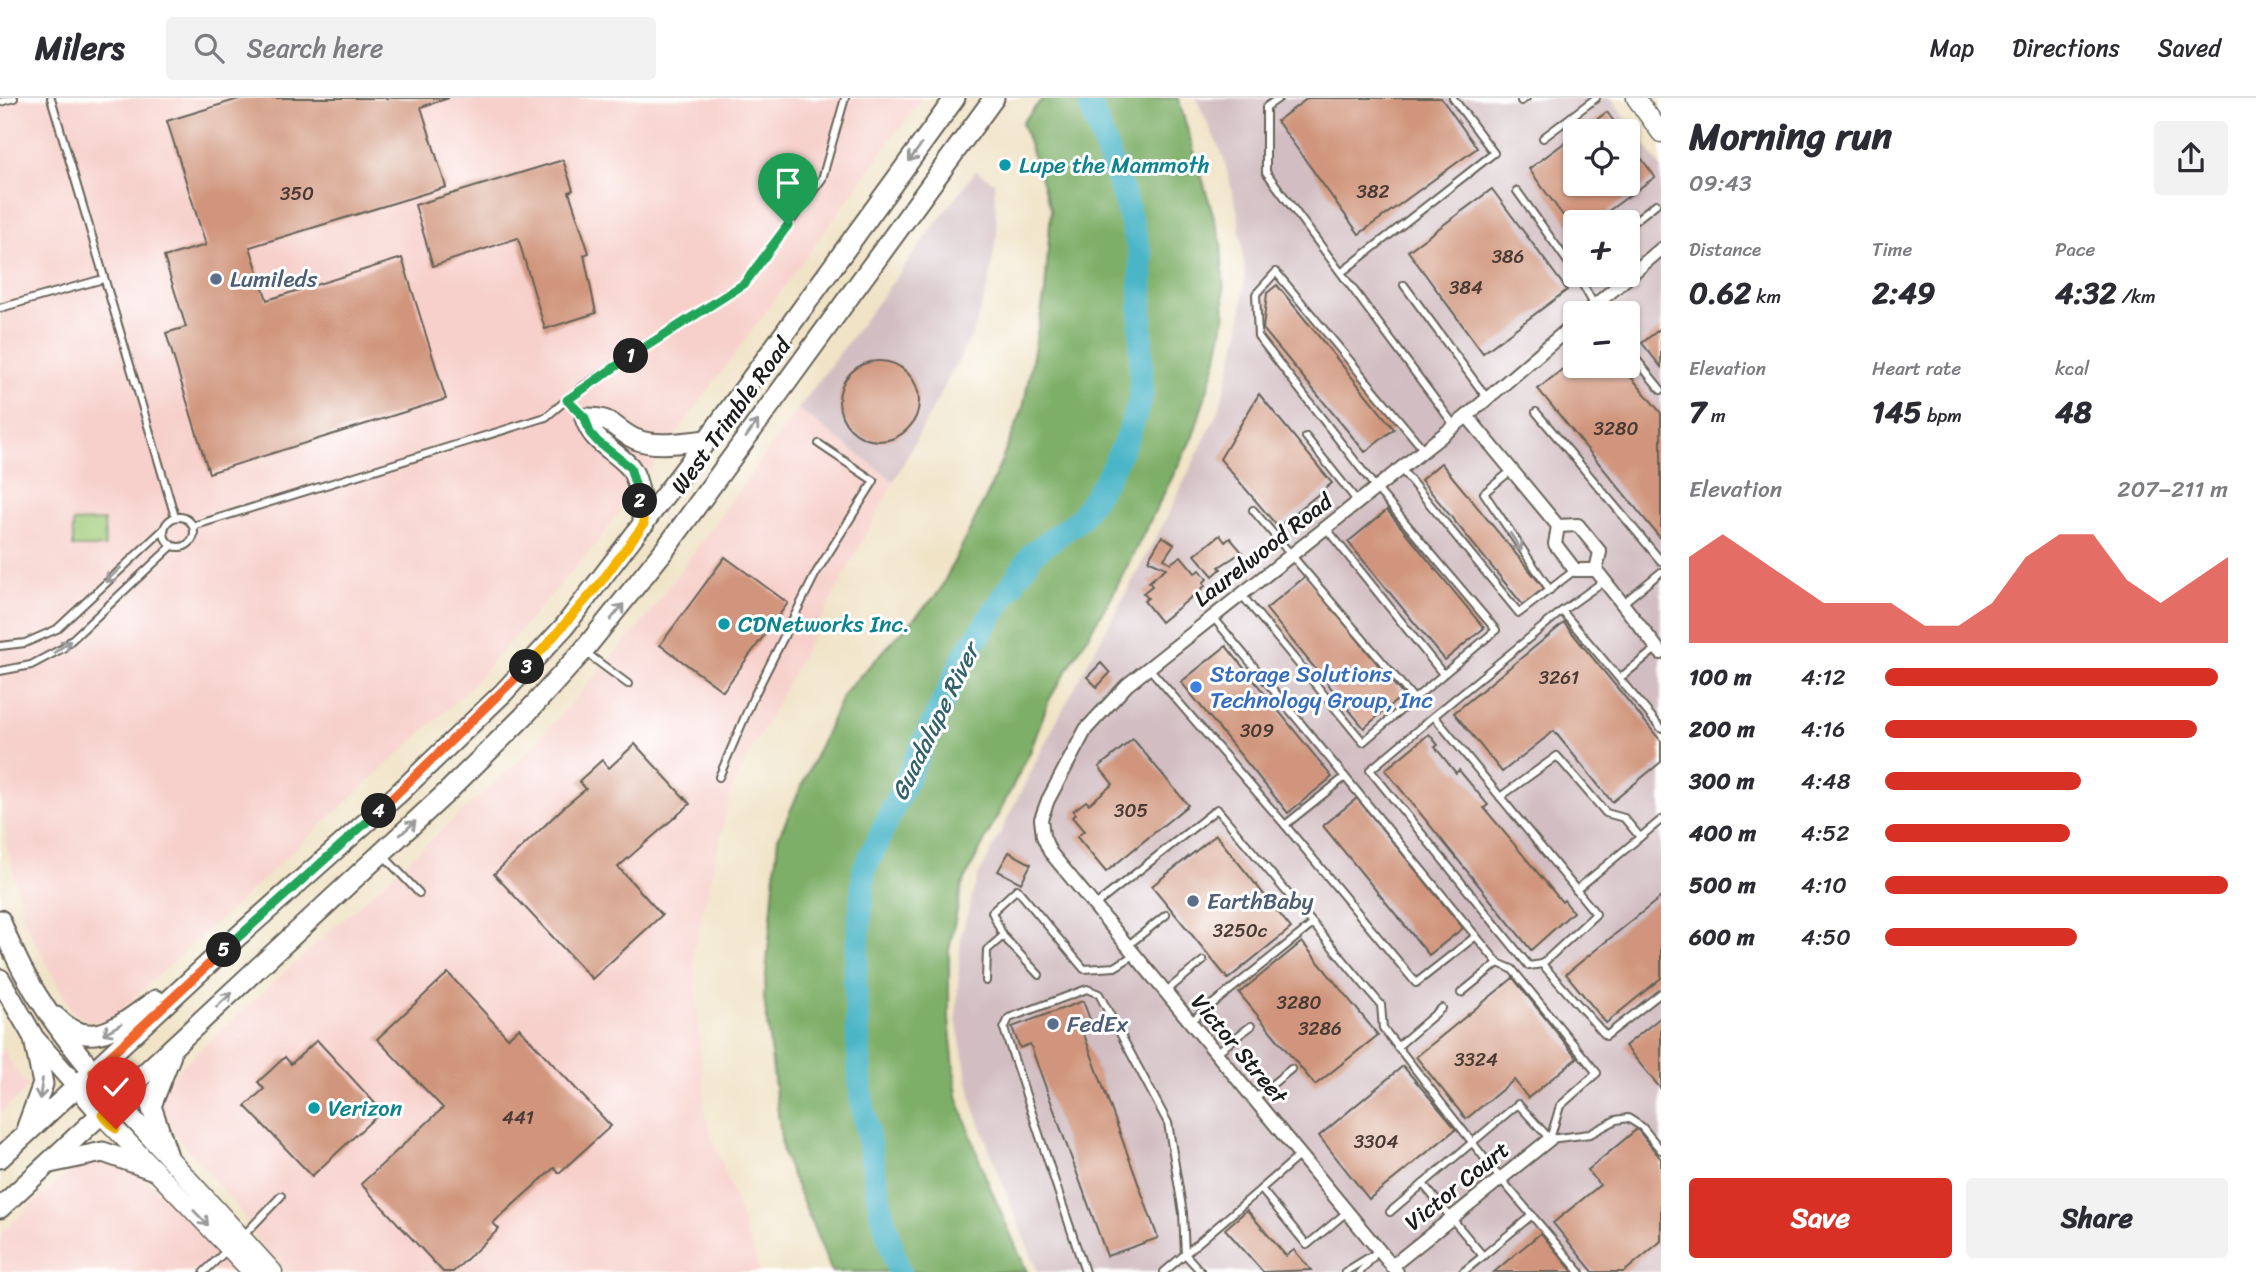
<!DOCTYPE html>
<html lang="en">
<head>
<meta charset="utf-8">
<style>
	body { margin:0; font-family:Sriracha,sans-serif; background:#f2f2f3; color:#2b2b33; height:100vh; display:flex; flex-direction:column; font-size:26px; white-space:nowrap }
	* { box-sizing:border-box; margin:0 }
	p { font-size:23px; color:#7c7c81 }
	.icon { flex:none; width:38px; height:38px; fill:none; stroke:currentColor; stroke-width:2; stroke-linecap:round; stroke-linejoin:round }
	.map { position:relative; flex:1; overflow:hidden }
	.panel { display:flex; flex-direction:column; background:#fff; width:595px }
	.panel>* { flex:none }
	.tools { position:absolute; left:1563px; top:21px; display:grid; gap:14px }
	.tools a { display:grid; place-items:center; width:77px; height:77px; border-radius:7px; background:#fff; box-shadow:0 2px 5px #0004; font-size:35px }
	.pin { position:absolute; display:grid; place-items:center; width:60px; height:60px; color:#fff; margin:-72px -30px; border-radius:50% 50% 50% 0; rotate:-45deg; box-shadow:0 0 7px #0007 }
	.pin .icon { rotate:45deg }
	.km { position:absolute; width:35px; height:35px; margin:-18px; border-radius:50%; background:#222; color:#fff; font-size:19px; line-height:35px; text-align:center }
	.round { display:grid; place-items:center; flex:none; width:74px; height:74px; border-radius:7px; background:#f2f2f3 }
	.overview { display:flex; align-items:center; justify-content:space-between; height:119px; padding:0 28px }
	h1 { font-size:38px; font-weight:700; line-height:52px }
	.metrics { display:grid; grid-template-columns:repeat(3,1fr); gap:10px; height:119px; padding:7px 28px }
	.metrics div { display:grid; align-content:center }
	.metrics b { font-size:30px; font-weight:700 }
	.metrics small { font-size:19px; font-weight:400 }
	.metrics p { font-size:19px }
	.chart { height:196px; padding:14px 28px }
	.chart p { display:flex; justify-content:space-between }
	.chart svg { width:100%; height:126px; margin-top:7px; fill:#d93025; opacity:.7 }
	.action { display:flex; gap:14px; margin-top:auto; padding:14px 28px }
	.action a { flex:1; height:80px; border-radius:7px; background:#d93025; color:#fff; font-size:28px; font-weight:700; line-height:80px; text-align:center }
	.action a+a { background:#f2f2f3; color:#2b2b33 }
	ul { padding:0 28px; list-style:none; font-size:23px }
	li { display:grid; grid-template-columns:112px 84px 1fr; align-items:center; height:52px }
	li i { height:18px; border-radius:9px; background:#d93025 }
	header { display:flex; align-items:center; gap:42px; box-sizing:border-box; height:98px; padding:0 35px; background:#fff; border-bottom:2px solid #e1e1e2 }
	header strong { font-size:33px }
	nav { display:flex; gap:38px; margin-inline-start:auto; font-size:24px }
	.search { width:490px; height:63px; background:#f2f2f3; display:flex; align-items:center; gap:18px; box-sizing:border-box; padding:0 24px; border-radius:7px; color:#7c7c81; font-size:26px }
	main { display:flex; flex:1; min-height:0 }
	.map>svg:first-child { display:block }
</style>
</head>
<body>
<header>
<strong>Milers</strong>
<div class="search"><svg class="icon" aria-label="search" viewBox="0 0 24 24"><circle cx="10" cy="10" r="6"/><path d="M15 15l6 6"/></svg>Search here</div>
<nav><a>Map</a><a>Directions</a><a>Saved</a></nav>
</header>
<main>
<div class="map">
<svg width="1661" height="1174" viewBox="0 0 1661 1174">
	<rect width="100%" height="100%" fill="#fff"/>
	<filter id="ink" filterUnits="userSpaceOnUse"><feTurbulence type="fractalNoise" baseFrequency=".0143" numOctaves="2"/><feDisplacementMap in="SourceGraphic" scale="14" xChannelSelector="R" yChannelSelector="G"/><feConvolveMatrix kernelMatrix="1 2 1 2 8 2 1 2 1" color-interpolation-filters="sRGB"/></filter>
	<filter id="wash" filterUnits="userSpaceOnUse"><feTurbulence type="fractalNoise" baseFrequency=".00686" numOctaves="4" result="noise"/><feDisplacementMap in="SourceGraphic" scale="28" xChannelSelector="R" yChannelSelector="G"/><feGaussianBlur stdDeviation="1.57" result="paint"/><feColorMatrix in="noise" values="0 0 0 0 0 0 0 0 0 0 0 0 0 0 0 0 0 1.4 0 .05"/><feComposite in="paint" operator="in"/></filter>
	<g filter="url(#wash)">
		<rect width="100%" height="100%" fill="#f0e3c6"/>
		<g fill="#f7d0cb">
			<path d="M0,0h922l-327,447 -128,146 -356,328 -23,3 -18,-14 -44,-84 -20,-80 -6,-60z"/>
			<path d="M798,311l96,72 -162,307 -39,165 13,164 54,155h-473l-27,-29 -22,-35 -77,-91 -2,-16 4,-14 21,-23 343,-311 120,-136z"/>
			<path d="M0,948l28,42 -28,26z"/>
			<path d="M85,1059l37,3 45,37 73,75h-240v-38z"/>
		</g>
		<g fill="#d2bec2" fill-rule="evenodd">
			<path d="M1196,0h415l50,70v1104h-623l-27,-66 -38,-101 -17,-85 5,-83 16,-58 80,-159 109,-201 54,-112 20,-77 5,-56 -7,-60 -15,-58zM1575,33h53v53h-53zM1575,124h53v53h-53zM1575,215h53v53h-53z"/>
			<path d="M976,72l18,12 3,50 -8,51 -16,50 -79,148 -96,-72z"/>
		</g>
		<path fill="#9ecb78" stroke="#5d744a" stroke-width="2" d="M104,423l1,26h-32v-25z"/>
		<path fill="#7eaf68" stroke="#4d6642" stroke-width="2" d="M1043,0h135l43,143 4,75 -9,46 -23,74 -80,158 -64,106 -19,52 -68,133 -13,65v70l8,76 29,82 41,94h-195l-49,-118 -19,-157 14,-159 66,-145 95,-101 49,-99 35,-84 22,-117 6,-83 -29,-86z"/>
		<g fill="none" stroke-linecap="round" stroke-linejoin="round">
			<path stroke="#4ab5c7" stroke-width="24" d="M899,1174l-18,-62 -20,-115 -6,-116 9,-109 100,-213 69,-104 47,-34 29,-45 19,-38 13,-40v-140l-15,-53 -38,-105"/>
		</g>
		<g id="blocks">
			<g fill="#d0957b">
				<path d="M242,0h207l-28,9 25,80 -196,60 17,53 135,-42 44,141 -237,74 -43,-140 20,-6 -22,-70 42,-12 -39,-124z"/>
				<path d="M1308,0h133l36,50 -118,86 -82,-113z"/>
				<path d="M1607,14l14,19h-40z"/>
				<path d="M1575,37v49h53v-44l27,37 -62,45h-18v10l-46,-63z"/>
				<path d="M563,62l10,30 -4,2 20,61 -5,2 12,58 -51,16 -27,-91 -85,28 -18,-61z"/>
				<path d="M1492,91l75,101 -84,63 -75,-102z"/>
				<path d="M1277,187l117,144 -29,23 -102,-123 4,-36z"/>
				<path d="M1661,230v39l-19,-24z"/>
				<path d="M1575,261v7h47l39,47v126l-123,-150z"/>
				<circle cx="879" cy="303" r="40"/>
				<path d="M1259,296l73,89 -54,44 -58,-68z"/>
				<path d="M1441,365l103,125 -21,17 -102,-125z"/>
				<path d="M1387,412l97,118 -39,32 -97,-118z"/>
				<path d="M1220,437l5,7 5,-4 12,14 -23,15 2,2 -8,7 -18,-21z"/>
				<path d="M1162,438l12,8 -10,15 7,4 10,-7 14,17 5,-3 7,9 -4,4 2,3 -44,36 -17,-21 4,-3 -5,-5 9,-7 -3,-4 17,-14 -18,-8z"/>
				<path d="M725,459l63,46 -65,88 -63,-46z"/>
				<path d="M1306,478l97,119 -39,33 -98,-119z"/>
				<path d="M1564,525l97,118v21l-49,40 -58,-71 -52,41 -48,-59z"/>
				<path d="M1226,548l106,131 -44,36 -107,-131z"/>
				<path d="M1101,565l9,10 -13,14 -10,-10z"/>
				<path d="M1429,636l9,11 -3,2 21,26 3,-3 29,35 -4,3 78,94 2,-2 9,12 -42,38 -146,-180z"/>
				<path d="M1133,641l55,66 -82,67 -29,-35 7,-6 -12,-14 3,-3 -2,-3 13,-10 3,3 24,-20 -14,-17z"/>
				<path d="M635,646l55,60 -72,63 44,48 -70,64 -98,-105 70,-67 22,-18 -7,-8 23,-21 7,8z"/>
				<path d="M1357,700l106,130 -34,27 -106,-129z"/>
				<path d="M1216,737l75,93 -63,51 -76,-93z"/>
				<path d="M1009,754l22,12 -10,19 -23,-12z"/>
				<path d="M1661,799v81l-55,45 -40,-49z"/>
				<path d="M1302,844l76,93 -63,50 -76,-92z"/>
				<path d="M448,875l60,65 11,-10 92,98 -52,47 -5,-5 -61,55 6,6 -46,43h-10l-82,-88 82,-76 -66,-69z"/>
				<path d="M1513,880l64,80 -49,40 -14,-18 -48,39 -50,-62z"/>
				<path d="M1083,903l8,21 -10,4 77,212 -51,18 -77,-212 -10,4 -8,-21z"/>
				<path d="M1661,919v72l-36,-43z"/>
				<path d="M317,942l65,71 -70,65 -67,-70 19,-17 -6,-7 27,-25 6,7z"/>
				<path d="M1403,968l53,63 -87,70 -50,-63z"/>
				<path d="M1637,1031l24,30v82l-37,31h-31l-40,-49 47,-38 -12,-15z"/>
				<path d="M1247,1112l39,46 8,-6 17,20 -48,2 -38,-43z"/>
				<path d="M1541,1135l32,39h-79l25,-21z"/>
			</g>
		</g>
	</g>
	<g filter="url(#ink)">
		<use href="#blocks" fill-opacity="0" stroke="#666258" stroke-width="2"/>
		<g fill="none" stroke-linecap="round" stroke-linejoin="round">
			<defs>
				<g id="service">
					<path d="M51,0l124,419"/>
					<path d="M1279,0l-13,9v65l188,253"/>
					<path d="M1521,3l5,-3"/>
					<path d="M0,4l14,-4"/>
					<path d="M1543,40l53,-40"/>
					<path d="M1517,93l58,81"/>
					<path d="M1628,128l28,-22"/>
					<path d="M1342,174l152,-119 -41,-55"/>
					<path d="M1577,177l22,38"/>
					<path d="M1404,187l83,113"/>
					<path d="M0,210l103,-29"/>
					<path d="M1628,251l33,41"/>
					<path d="M567,302l17,17"/>
					<path d="M1536,314l125,149"/>
					<path d="M1306,339l52,65"/>
					<path d="M1401,371l118,144 56,-43"/>
					<path d="M1512,372l-28,23 66,97"/>
					<path d="M1253,412l161,189"/>
					<circle cx="179" cy="434" r="15"/>
					<path d="M193,428l353,-109 36,-30 162,-103 78,-105 23,-81"/>
					<path d="M1326,430l117,146"/>
					<path d="M1604,483l-42,30 -128,105 162,198 -54,50 64,72 55,-43"/>
					<path d="M1241,496l122,148 133,-112 -120,-142 -118,-152 -2,-42 20,-22 148,178"/>
					<path d="M1622,506l39,-32"/>
					<path d="M1562,513l99,117"/>
					<path d="M0,548l25,-3 32,-14 107,-100"/>
					<path d="M585,554l43,32"/>
					<path d="M1149,570l136,157 60,-48 -132,-160"/>
					<path d="M0,573l31,-6 32,-17 109,-102"/>
					<path d="M1620,580l37,-30"/>
					<path d="M1434,618l-64,54 159,196 13,-2"/>
					<path d="M719,679l34,-79 63,-125 58,-92 -55,-37"/>
					<path d="M1345,679l153,186 14,6 85,104 -37,33 -10,33"/>
					<path d="M1500,699l57,-41 49,57 18,5 16,19"/>
					<path d="M1285,727l131,158 60,-47"/>
					<path d="M382,756l37,39"/>
					<path d="M1576,792l85,-70"/>
					<path d="M1094,808l123,-97 164,196 2,23 117,150 80,94"/>
					<path d="M1127,848l39,-31"/>
					<path d="M1039,877l-36,-39 -11,-24 25,-23 67,80 31,-2 19,-12"/>
					<path d="M986,883l1,-31 16,-14"/>
					<path d="M1165,894l38,-31"/>
					<path d="M1461,895l37,-30"/>
					<path d="M1190,924l123,-98"/>
					<path d="M1397,949l45,-39"/>
					<path d="M1216,955l35,-27"/>
					<path d="M1254,1001l37,-30"/>
					<path d="M1550,1041l40,-5 26,-14 12,-2 14,9 19,23"/>
					<path d="M1300,1057l-39,34 46,56 40,-33"/>
					<path d="M1390,1114l33,-28"/>
					<path d="M243,1138l38,-40"/>
					<path d="M1185,1156l76,-65"/>
					<path d="M1483,1158l49,-41"/>
					<path d="M204,1174l24,-23"/>
					<path d="M1085,1174l-81,-243 5,-11 78,-29 12,5 69,129 15,90 2,41"/>
					<path d="M1164,1174l21,-18 16,18"/>
					<path d="M1345,1174l34,-21"/>
					<path d="M1360,1174l13,-15"/>
					<path d="M1463,1174l20,-16 -60,-72 95,-80 32,35"/>
				</g>
				<g id="minor">
					<path d="M1586,215l75,-64"/>
					<path d="M1467,318l91,110 -3,18 20,26h21"/>
					<path d="M1558,428l20,-1 22,27 -4,18 65,83"/>
					<path d="M1392,1168l158,-127"/>
					<path d="M1397,1174l-347,-420 -7,-16 -2,-17 7,-19 38,-71 41,-44 340,-269 108,-93"/>
				</g>
				<g id="secondary">
					<path d="M1636,0l25,35"/>
					<path d="M117,1003l156,171"/>
					<path d="M102,1017l150,157"/>
				</g>
				<g id="primary">
					<path d="M644,426c-3,-17 -4,-45 -15,-58 -17,-18 -36,-23 -44,-48 29,-1 27,10 50,21 20,9 50,3 72,1"/>
					<path d="M0,822c26,71 69,124 117,181"/>
					<path d="M0,881l34,59 68,77"/>
					<path d="M56,919c36,38 67,5 100,-17"/>
					<path d="M27,1029l16,-43 -9,-45"/>
					<path d="M168,1058l-17,-50 20,-51"/>
					<path d="M0,1060l235,-219 163,-145 105,-101 61,-66 143,-187 248,-342"/>
					<path d="M50,1065l53,-11 51,18"/>
					<path d="M0,1110l446,-415 77,-76 60,-66 83,-103 328,-450"/>
				</g>
			</defs>
			<use href="#service" stroke="#666258" stroke-width="10"/>
			<use href="#minor" stroke="#666258" stroke-width="16"/>
			<use href="#secondary" stroke="#666258" stroke-width="21"/>
			<use href="#primary" stroke="#666258" stroke-width="23"/>
			<use href="#service" stroke="#fff" stroke-width="6"/>
			<use href="#minor" stroke="#fff" stroke-width="12"/>
			<use href="#secondary" stroke="#fff" stroke-width="18"/>
			<use href="#primary" stroke="#fff" stroke-width="19"/>
		</g>
		<defs><path id="oneway-shaft" d="M-6 0H5M1.5-3L5.5 0L1.5 3" fill="none" stroke-width="1.6" stroke-linecap="round" stroke-linejoin="round" transform="scale(1.75)"/></defs>
		<g stroke="#999">
			<use href="#oneway-shaft" transform="translate(915 55) rotate(126)"/>
			<use href="#oneway-shaft" transform="translate(752 331) rotate(-54)"/>
			<use href="#oneway-shaft" transform="translate(1516 444) rotate(57)"/>
			<use href="#oneway-shaft" transform="translate(113 477) rotate(137)"/>
			<use href="#oneway-shaft" transform="translate(617 514) rotate(-51)"/>
			<use href="#oneway-shaft" transform="translate(62 549) rotate(-36)"/>
			<use href="#oneway-shaft" transform="translate(408 730) rotate(-42)"/>
			<use href="#oneway-shaft" transform="translate(224 902) rotate(-43)"/>
			<use href="#oneway-shaft" transform="translate(112 931) rotate(151)"/>
			<use href="#oneway-shaft" transform="translate(41 991) rotate(98)"/>
			<use href="#oneway-shaft" transform="translate(201 1120) rotate(46)"/>
		</g>
	</g>
	<g fill="none" stroke-linecap="round" stroke-linejoin="round" filter="url(#ink)">
		<defs>
			<path id="split-1" d="M631,258l113,-72 44,-59"/>
			<path id="split-2" d="M631,258l-64,44 18,18 5,15 8,9 32,25 10,34"/>
			<path id="split-3" d="M527,569l71,-81 46,-62 -4,-23"/>
			<path id="split-4" d="M379,713l148,-144"/>
			<path id="split-5" d="M224,852l155,-139"/>
			<path id="split-6" d="M111,996l-18,-22 131,-122"/>
			<path id="split-7" d="M111,996l6,7 -15,14 14,14"/>
		</defs>
		<use href="#split-1" stroke="#fff" stroke-width="14"/>
		<use href="#split-2" stroke="#fff" stroke-width="14"/>
		<use href="#split-3" stroke="#fff" stroke-width="14"/>
		<use href="#split-4" stroke="#fff" stroke-width="14"/>
		<use href="#split-5" stroke="#fff" stroke-width="14"/>
		<use href="#split-6" stroke="#fff" stroke-width="14"/>
		<use href="#split-7" stroke="#fff" stroke-width="14"/>
		<use href="#split-1" stroke="#22a559" stroke-width="9"/>
		<use href="#split-2" stroke="#22a559" stroke-width="9"/>
		<use href="#split-3" stroke="#f5b400" stroke-width="9"/>
		<use href="#split-4" stroke="#f0652b" stroke-width="9"/>
		<use href="#split-5" stroke="#22a559" stroke-width="9"/>
		<use href="#split-6" stroke="#f0652b" stroke-width="9"/>
		<use href="#split-7" stroke="#f5b400" stroke-width="9"/>
	</g>
	<g fill="#0f9aa8" stroke="#fff" stroke-width="2.5">
		<circle cx="1005" cy="67" r="7"/>
		<circle cx="724" cy="526" r="7"/>
		<circle cx="314" cy="1010" r="7"/>
	</g>
	<g fill="#5c6f8a" stroke="#fff" stroke-width="2.5">
		<circle cx="216" cy="181" r="7"/>
		<circle cx="1193" cy="803" r="7"/>
		<circle cx="1053" cy="926" r="7"/>
	</g>
	<circle fill="#3f7fe0" stroke="#fff" stroke-width="2.5" cx="1196" cy="589" r="7"/>
	<g text-anchor="middle" dominant-baseline="central" stroke-width="6" stroke-linejoin="round" paint-order="stroke">
		<g font-size="19" fill="#493a34">
			<text x="1373" y="93">382</text>
			<text x="297" y="95">350</text>
			<text x="1508" y="158">386</text>
			<text x="1466" y="189">384</text>
			<text x="1616" y="330">3280</text>
			<text x="1559" y="579">3261</text>
			<text x="1257" y="632">309</text>
			<text x="1131" y="712">305</text>
			<text x="1240" y="832">3250c</text>
			<text x="1299" y="904">3280</text>
			<text x="1320" y="930">3286</text>
			<text x="1476" y="961">3324</text>
			<text x="518" y="1019">441</text>
			<text x="1376" y="1043">3304</text>
		</g>
		<g font-size="23" fill="#0d838f" stroke="#fff" text-anchor="start">
			<text x="1019" y="67">Lupe the Mammoth</text>
			<text x="738" y="526">CDNetworks Inc.</text>
			<text x="328" y="1010">Verizon</text>
		</g>
		<g font-size="23" fill="#4e5e75" stroke="#fff" text-anchor="start">
			<text x="230" y="181">Lumileds</text>
			<text x="1207" y="803">EarthBaby</text>
			<text x="1067" y="926">FedEx</text>
		</g>
		<g font-size="23" fill="#1c1c1c" stroke="#fff">
			<text transform="translate(731 318) rotate(-54)">West Trimble Road</text>
			<text transform="translate(1263 452) rotate(-38)">Laurelwood Road</text>
			<text transform="translate(1239 951) rotate(50)">Victor Street</text>
			<text transform="translate(1457 1088) rotate(-39)">Victor Court</text>
		</g>
		<g font-size="23" fill="#366cbe" stroke="#fff" text-anchor="start">
			<text x="1210" y="576">Storage Solutions<tspan x="1210" dy="26">Technology Group, Inc</tspan></text>
		</g>
		<g font-size="24" font-style="italic" fill="#316169" stroke="#fff">
			<text transform="translate(935 624) rotate(-64)">Guadalupe River</text>
		</g>
	</g>
</svg>
<div class="tools">
<a><svg class="icon" aria-label="locate" viewBox="0 0 24 24"><circle cx="12" cy="12" r="6"/><path d="M12 2v4M12 18v4M2 12h4M18 12h4"/></svg></a>
<a>+</a>
<a>−</a>
</div>
<div class="pin" style="left:788px;top:127px;background:#1e9e55"><svg class="icon" aria-label="arrive" viewBox="0 0 24 24"><path d="M6 21V4h12l-3 4 3 4H6"/></svg></div>
<div class="pin" style="left:116px;top:1031px;background:#d93025"><svg class="icon" aria-label="check" viewBox="0 0 24 24"><path d="M5 12l5 5 9-10"/></svg></div>
<b class="km" style="left:631px;top:258px">1</b>
<b class="km" style="left:640px;top:403px">2</b>
<b class="km" style="left:527px;top:569px">3</b>
<b class="km" style="left:379px;top:713px">4</b>
<b class="km" style="left:224px;top:852px">5</b>
</div>
<section class="panel">
<div class="overview"><div><h1>Morning run</h1><p>09:43</p></div><a class="round"><svg class="icon" aria-label="share" viewBox="0 0 24 24"><path d="M12 15V3M7 8l5-5 5 5M5 13v7h14v-7"/></svg></a></div>
<div class="metrics">
<div><p>Distance</p><b>0.62<small> km</small></b></div>
<div><p>Time</p><b>2:49</b></div>
<div><p>Pace</p><b>4:32<small> /km</small></b></div>
</div>
<div class="metrics">
<div><p>Elevation</p><b>7<small> m</small></b></div>
<div><p>Heart rate</p><b>145<small> bpm</small></b></div>
<div><p>kcal</p><b>48</b></div>
</div>
<div class="chart"><p><span>Elevation</span>207–211 m</p>
<svg viewBox="0 0 160 44" preserveAspectRatio="none"><path d="M0 44V14L10 6L20 14L30 22L40 30L50 30L60 30L70 38L80 38L90 30L100 14L110 6L120 6L130 22L140 30L150 22L160 14V44z"/></svg>
</div>
<ul>
<li><b>100 m</b>4:12<i style="width:97%"></i></li>
<li><b>200 m</b>4:16<i style="width:91%"></i></li>
<li><b>300 m</b>4:48<i style="width:57%"></i></li>
<li><b>400 m</b>4:52<i style="width:54%"></i></li>
<li><b>500 m</b>4:10<i style="width:100%"></i></li>
<li><b>600 m</b>4:50<i style="width:56%"></i></li>
</ul>
<div class="action"><a>Save</a><a>Share</a></div>
</section>
</main>
</body>
</html>
